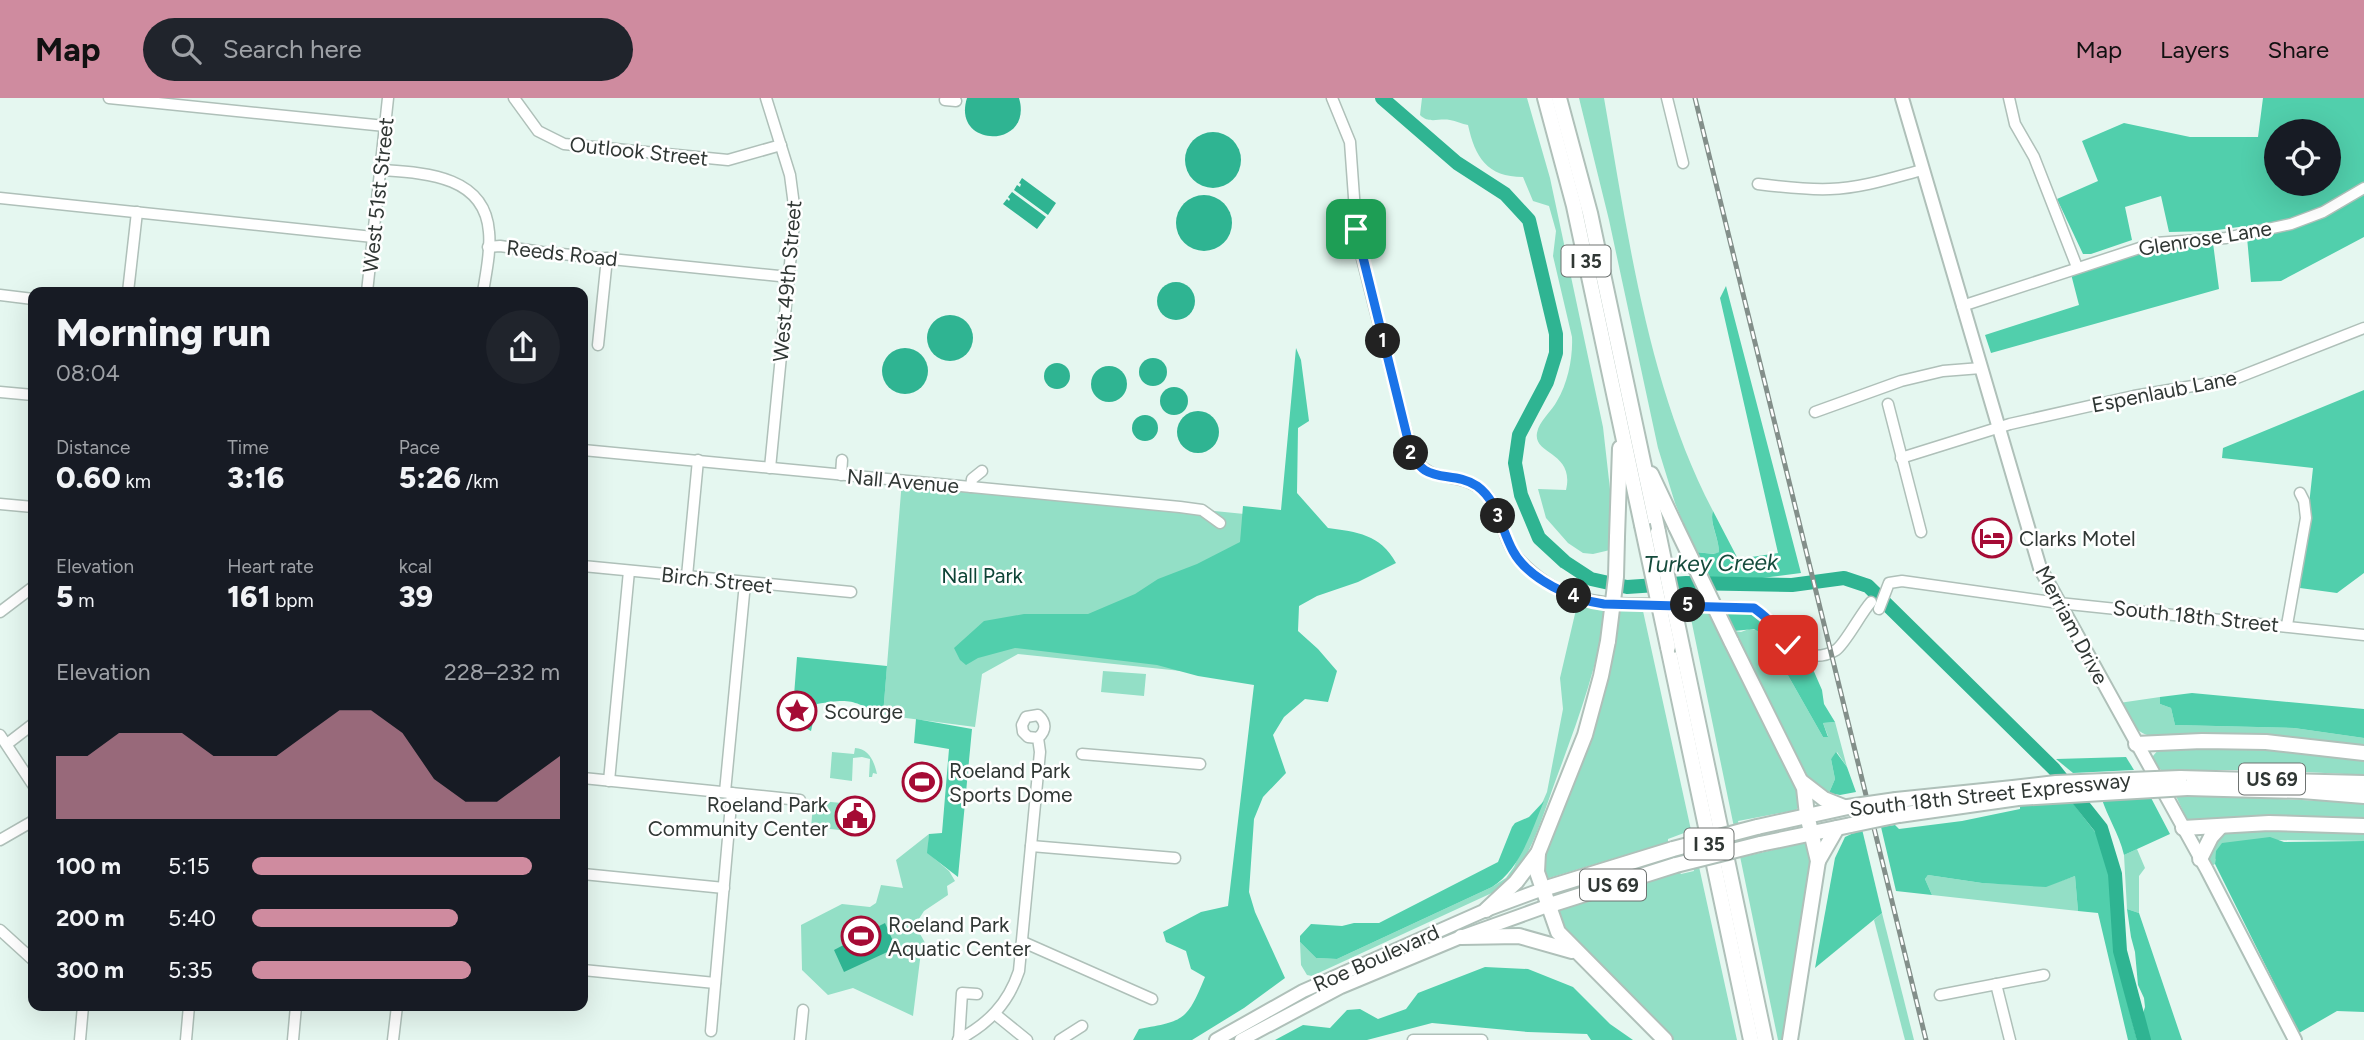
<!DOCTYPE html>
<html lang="en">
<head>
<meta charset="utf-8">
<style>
	body { margin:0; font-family:Figtree,sans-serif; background:#20242c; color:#f1f3f6; height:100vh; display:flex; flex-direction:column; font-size:26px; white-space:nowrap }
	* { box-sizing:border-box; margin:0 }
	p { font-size:23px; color:#9ea1a6 }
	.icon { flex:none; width:38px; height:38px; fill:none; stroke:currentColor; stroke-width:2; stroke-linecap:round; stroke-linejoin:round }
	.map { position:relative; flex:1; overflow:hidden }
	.details { position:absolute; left:28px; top:189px; width:560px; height:724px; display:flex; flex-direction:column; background:#171b24; border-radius:14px; box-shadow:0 7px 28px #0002 }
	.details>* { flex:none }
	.controls { position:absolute; left:2264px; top:21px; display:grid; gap:14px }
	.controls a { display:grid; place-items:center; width:77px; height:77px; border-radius:50%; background:#171b24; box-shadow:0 7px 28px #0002; font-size:35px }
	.pin { position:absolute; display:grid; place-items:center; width:60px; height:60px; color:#fff; margin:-30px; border-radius:14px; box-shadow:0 4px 10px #0006 }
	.km { position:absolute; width:35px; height:35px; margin:-18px; border-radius:50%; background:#222; color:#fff; font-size:19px; line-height:35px; text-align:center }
	.round { display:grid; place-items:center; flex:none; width:74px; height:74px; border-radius:37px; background:#20242c }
	.summary { display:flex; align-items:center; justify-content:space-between; height:119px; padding:0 28px }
	h1 { font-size:38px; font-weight:800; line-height:52px }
	.metrics { display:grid; grid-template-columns:repeat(3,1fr); gap:10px; height:119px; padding:7px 28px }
	.metrics div { display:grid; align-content:center }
	.metrics b { font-size:30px; font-weight:800 }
	.metrics small { font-size:19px; font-weight:400 }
	.metrics p { font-size:19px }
	.chart { height:196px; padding:14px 28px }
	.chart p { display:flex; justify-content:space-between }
	.chart svg { width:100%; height:126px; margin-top:7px; fill:#cf8b9f; opacity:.7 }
	ul { padding:0 28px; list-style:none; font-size:23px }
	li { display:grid; grid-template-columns:112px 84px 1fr; align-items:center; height:52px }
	li i { height:18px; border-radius:9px; background:#cf8b9f }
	header { display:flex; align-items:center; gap:42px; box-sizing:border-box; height:98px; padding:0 35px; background:#cf8b9f; color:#111 }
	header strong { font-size:33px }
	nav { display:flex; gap:38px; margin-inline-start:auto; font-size:24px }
	.search { width:490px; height:63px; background:#20242c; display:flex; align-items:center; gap:18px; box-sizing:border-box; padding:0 24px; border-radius:38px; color:#9ea1a6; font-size:26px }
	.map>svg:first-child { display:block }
</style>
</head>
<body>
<header>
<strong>Map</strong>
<div class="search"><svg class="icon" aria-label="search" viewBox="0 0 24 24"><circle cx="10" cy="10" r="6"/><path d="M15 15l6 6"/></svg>Search here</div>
<nav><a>Map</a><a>Layers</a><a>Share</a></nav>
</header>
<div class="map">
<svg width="2364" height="942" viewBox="0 0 2364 942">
	<rect width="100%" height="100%" fill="#e5f7f0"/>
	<g fill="#93dfc6">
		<path d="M1422,0h105l23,80 53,249 8,71 -1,52 -17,4 -10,-1 -15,-10 -22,-25 -8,-29 28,1c9,-38 -33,-35 -29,-57 2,-12 15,-22 20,-32 11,-18 16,-44 15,-64l-19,-81 3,-25 -7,-25 -16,-5 -10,-24c-36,0 -48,-20 -55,-52 -6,-1 -12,-4 -18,-5 -12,-2 -21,4 -30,-5z"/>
		<path d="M1579,0h25c24,137 44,289 109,413 -4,12 6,27 6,41l-4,2 -20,-2 -20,-49 -17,-55 -49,-228z"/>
		<path d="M902,382l373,37 -17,162 -240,-25 -36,20 -7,53 -92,-12z"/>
		<path d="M1578,503l28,7c-8,60 -30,117 -51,174 -10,27 -19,59 -35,84 -6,11 -16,19 -26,26l-182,84 -5,-1 -6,-10 -1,-23 16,16 21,1 155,-72 14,-9 8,-11 33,-75 16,-83 -3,-31z"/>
		<path d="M1618,511l25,2 94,429h-67l-104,-108 -5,-8 -2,-15 120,-38 2,3 13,-3 -10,-38 -16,6v3l-122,37 -3,-21z"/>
		<path d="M1689,511l22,1 86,175 3,20 -4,5 -58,11 9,35 63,-15 1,15 -25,184h-8l-10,-48z"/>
		<path d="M1749,531l11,1 5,5 58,102 5,-1 -5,-13 12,-1 12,45 -10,-15 -6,7 4,20 -6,14 -10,-5 -12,-13 -73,-144 7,1z"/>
		<path d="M1103,573l43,3 -2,22 -43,-4z"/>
		<path d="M2160,599v7l11,4 4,17 119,3 70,10v10l-213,-12c-17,-3 -23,-19 -32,-33z"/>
		<path d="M2244,647l120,12v18l-100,-5h-103l-8,-9v-5l6,-7z"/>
		<path d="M855,650c14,1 19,13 22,26l-4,-1 -1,4h-3l1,-18 -8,-2 -9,1 -1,23 -22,-3 2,-26 22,2z"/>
		<path d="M2175,696l189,9v19h-176z"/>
		<path d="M820,703l22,2 -2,27 -29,-3 2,-21z"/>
		<path d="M2298,731l66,2v10l-88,-1 -61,19v5l-5,3c-3,-16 4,-31 20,-36z"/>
		<path d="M929,736l-1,19 21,18 6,10 -8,5 1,9 -24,16 -9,14 13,23 -7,4 -8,64 -60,-28 -25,7 -26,-25 -1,-45 41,-21 28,3 6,-4 5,-18 22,3 -7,-28z"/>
		<path d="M2137,751l8,19 -6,8v37l-12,-4 -3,-54z"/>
		<path d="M1928,777l54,8 64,3 29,-10 3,35 -146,-16 -7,-16z"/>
		<path d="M1882,815l32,127h-9l-31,-120z"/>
	</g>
	<g fill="#51cfac" fill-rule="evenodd">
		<path d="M2263,0h101v139l-83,44 -30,1 -5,-56 -36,5 -41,1 -8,-36 -36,11 7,33 -41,14h-8l-26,-55 41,-18 -16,-40 42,-18 66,14h68zM2277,33h52v53h-52z"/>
		<path d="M2213,145l6,46 -228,64 -6,-18 94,-30 -8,-31 69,-22z"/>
		<path d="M1726,188l75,287 -39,5 -54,-1 -13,-25 19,2 5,-2c0,-14 -10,-30 -6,-41l25,48 40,-6 -58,-255z"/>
		<path d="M1296,250l5,12 8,61 -11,7 -1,65 31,35c29,4 52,6 68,35l-38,19 -41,14 -18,10 -1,25 20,18 19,22 -9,31 -23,-3 -21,18 -11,18 13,38 -23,24 -9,22 -5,73 6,20 30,66 -41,30 -52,32h-59l6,-11c45,-8 48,-8 66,-52l-14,-8 -5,-18 -20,-9 -3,-10 38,-20 27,-6 26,-221 -56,-9 -41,-11 -142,-17 -37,10 -12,7 -6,-5 -6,-12 30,-27 40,-7h64l47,-20 23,-15 39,-15 43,-22 3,-36 38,4z"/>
		<path d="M2364,292v183l-27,20 -37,-5 13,-120 -91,-10 1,-10z"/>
		<path d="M1724,512l31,3 21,19 15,25 21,10 10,23 2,14 11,18 -12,1 5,14h-5l-58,-102 -11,-6 -20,2z"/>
		<path d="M797,559l90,9 -4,49c-31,-14 -31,-17 -66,-11l-6,27 -19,-10z"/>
		<path d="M2192,595l172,16v29l-70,-10 -119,-3 -4,-17 -11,-4v-7z"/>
		<path d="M916,621l56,10 -14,148 -31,-24 2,-19 13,-1 7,-84 -35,-6z"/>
		<path d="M1836,654l11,15 9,25 -16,3 -11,-2 6,-14 -4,-20z"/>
		<path d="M2126,659l8,13 -61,3 -17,-14z"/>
		<path d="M2149,696l21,40 -46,21c-5,-22 -17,-38 -23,-59z"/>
		<path d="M2068,699l31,40 7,19 5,24 6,82 20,78h-9l-30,-127 -20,-2 -3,-35 -29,11 -64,-4 -54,-8 -3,4 7,16 -36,-4 -15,-64 14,-2 4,4 63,-8 58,-12v-5z"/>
		<path d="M1544,703c-13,31 -23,67 -52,86l-155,72 -21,-1 -16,-16v-6l11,-12 31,2 12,-3h25l119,-61 14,-35 3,-4 14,-6z"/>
		<path d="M1862,731l20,84 -67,55 20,-110 10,-21z"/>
		<path d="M2270,739l14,5 80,-1v171l-27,-1 -38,22 -84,-169 1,-13 6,-8z"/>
		<path d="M2127,811l12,4 43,127h-34l-6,-24 3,-9 -1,-9 -6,-13 -3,-33 -4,-15z"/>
		<path d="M1485,869l43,2 45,18 37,37 23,16h-42l-4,-6 -59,-2 -96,-9 -65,17h-92l28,-15 27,3 17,-18 13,-1 18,10 28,-10 12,-16z"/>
	</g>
	<g fill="#2fb492">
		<path d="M967,0h52c15,51 -68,51 -52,0z"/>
		<circle cx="1213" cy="62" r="28"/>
		<path d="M1022,80l34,25 -8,12 -34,-25 3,-5 3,2 1,-3 -2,-1z"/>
		<path d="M1012,94l34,25 -9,12 -34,-25 4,-5 2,2 1,-2 -2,-2z"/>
		<circle cx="1204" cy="125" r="28"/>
		<circle cx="1176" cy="203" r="19"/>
		<circle cx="950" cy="240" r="23"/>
		<circle cx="905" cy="273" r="23"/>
		<circle cx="1153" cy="274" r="14"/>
		<circle cx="1057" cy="278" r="13"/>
		<circle cx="1109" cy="286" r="18"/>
		<circle cx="1174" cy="303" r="14"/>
		<circle cx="1198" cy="334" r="21"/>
		<circle cx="1145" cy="330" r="13"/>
		<path d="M885,825l11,25 -52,24 -10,-22 19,-10 7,12 5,-2 -6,-14z"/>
	</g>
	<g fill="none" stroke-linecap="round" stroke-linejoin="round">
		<path stroke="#2fb492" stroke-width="14" d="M1382,0l75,65 48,31 24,26 27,114v19l-9,29 -28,53 -4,28 6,32 18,43 26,24 26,17 36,8 59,-4 106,2 52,-7 24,8 186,183 47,59 14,46 5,77 24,89"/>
		<defs>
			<g id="minor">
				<path d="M109,0l276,28"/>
				<path d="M514,0l24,33 26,13 164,16 53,-15"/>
				<path d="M766,0l24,77 5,38 -25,255"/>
				<path d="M1332,0l18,44 7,97 55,215c18,33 48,15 72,38 18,17 17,47 34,66 45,48 84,45 145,46 30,1 61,3 91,4 10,7 20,15 28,25 3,5 4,10 8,14 13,10 32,12 46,3 9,-6 25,-37 35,-48"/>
				<path d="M1667,0l16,65"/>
				<path d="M2009,0l6,26 19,33 43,110"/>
				<path d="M945,2l11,1"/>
				<path d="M381,72c43,3 104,5 108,62 2,19 -3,41 -6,60"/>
				<path d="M1758,86c24,3 48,6 72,5 32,-1 62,-11 92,-19"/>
				<path d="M0,100l373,39"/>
				<path d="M488,149l12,-1 42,6 247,25"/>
				<path d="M128,194l9,-80"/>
				<path d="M367,194l21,-194"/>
				<path d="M0,197l33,4"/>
				<path d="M1962,208l193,-63 71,-5 65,-14 32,-12 41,-24"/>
				<path d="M598,247l9,-87"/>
				<path d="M0,294l33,3"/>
				<path d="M1888,306l33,128"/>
				<path d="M1815,314l86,-31 42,-10 38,-3"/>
				<path d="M583,352l597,57 22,3 18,13"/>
				<path d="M1901,360l109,-34 124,-28 100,-17 130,-51"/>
				<path d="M841,377l1,-15"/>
				<path d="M971,389l1,-8 10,-8"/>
				<path d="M0,406l33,3"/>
				<path d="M583,468l268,26"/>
				<path d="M687,478l11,-116"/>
				<path d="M1879,511l10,-26 13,-2 157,22 305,32"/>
				<path d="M0,514l33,-25"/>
				<path d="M2287,527l19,-107 -2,-17 -4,-8"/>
				<path d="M0,637l33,50"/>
				<path d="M7,646l26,-20"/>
				<path d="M1082,656l118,10"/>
				<path d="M583,680l217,22"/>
				<path d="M609,683l20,-210"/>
				<path d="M725,694l20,-209"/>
				<path d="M0,742l33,-19"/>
				<path d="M1031,748l144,12"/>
				<path d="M583,776l141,14"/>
				<path d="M0,832l33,30"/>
				<path d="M1023,844l129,57"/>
				<path d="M583,872l132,13"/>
				<path d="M1996,886l14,56"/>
				<path d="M1940,897l104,-20"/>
				<path d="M995,916l32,26"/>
				<path d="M711,933l21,-238"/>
				<path d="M80,942l3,-34"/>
				<path d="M186,942l3,-34"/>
				<path d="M293,942l3,-34"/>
				<path d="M393,942l4,-34"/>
				<path d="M800,942l3,-30"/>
				<path d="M958,942c30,-16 50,-36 61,-69l21,-219 -2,-14c9,-8 8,-16 0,-23l-12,2 -4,8 1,7 5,5 10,1"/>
				<path d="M959,942l3,-47 15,1"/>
				<path d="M1060,942l22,-14"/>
				<path d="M1413,942h69"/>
			</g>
			<g id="major">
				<path d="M1902,0l138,470 167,302 88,170"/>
				<path d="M1216,942l87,-49 183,-81 57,-21"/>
				<path d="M1241,942l100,-53 120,-50 89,-32"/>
			</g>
			<g id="highway">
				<path d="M1545,0l29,108 68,319"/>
				<path d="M1559,0l31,115 68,319"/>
				<path d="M1651,376l25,53"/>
				<path d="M1617,439l3,-89"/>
				<path d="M1731,543l73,147 3,27 11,46 -28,179"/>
				<path d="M1668,549l83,393"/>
				<path d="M1683,553l82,389"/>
				<path d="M2136,646l66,-3 64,1 98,11"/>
				<path d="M2180,680l184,5"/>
				<path d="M1802,684l22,17 20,8"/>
				<path d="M2187,690l115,3 62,5"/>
				<path d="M1896,702l117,-12"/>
				<path d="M1899,717l119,-17"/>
				<path d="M1757,729l91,-20"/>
				<path d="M2183,730l86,-5 95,3"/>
				<path d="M1760,746l91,-19"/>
				<path d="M1538,755l-1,19 21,60 107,108"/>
				<path d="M2200,761l11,-22 10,-11"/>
				<path d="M1818,763l19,-33"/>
				<path d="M1543,791l130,-40"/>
				<path d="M1550,807l126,-40"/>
				<path d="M1486,812l30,-28 22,-29 47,-118 16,-59 7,-35"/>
				<path d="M1461,839l58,-1 53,15"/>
			</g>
		</defs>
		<use href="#minor" stroke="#afc0b9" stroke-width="13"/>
		<use href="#major" stroke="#afc0b9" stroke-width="16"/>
		<use href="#highway" stroke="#afc0b9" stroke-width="18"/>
		<use href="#minor" stroke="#fff" stroke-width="10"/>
		<use href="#major" stroke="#fff" stroke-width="12"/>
		<use href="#highway" stroke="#fff" stroke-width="14"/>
		<defs>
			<path id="rail" d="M1695,0l231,942"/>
		</defs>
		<use href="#rail" stroke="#838f8a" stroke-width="5"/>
		<use href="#rail" stroke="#fff" stroke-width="2.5" stroke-dasharray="8" stroke-linecap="butt"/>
		<defs>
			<g id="highway-bridge">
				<path d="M1642,427l26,122"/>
				<path d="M1676,429l55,114"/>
				<path d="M1658,434l25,119"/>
				<path d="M1608,543l8,-64 1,-40"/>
				<path d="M2013,690l43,-5 124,-5"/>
				<path d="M2018,700l169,-10"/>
				<path d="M1848,709l48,-7"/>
				<path d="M1851,727l48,-10"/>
				<path d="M1673,751l84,-22"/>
				<path d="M1676,767l84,-21"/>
			</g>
		</defs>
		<use href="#highway-bridge" stroke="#afc0b9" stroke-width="18" stroke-linecap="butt"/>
		<use href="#highway-bridge" stroke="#fff" stroke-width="14"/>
	</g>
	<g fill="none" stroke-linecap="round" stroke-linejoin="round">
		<defs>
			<path id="route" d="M1356,131l53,215c12,45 41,24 68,42 21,15 24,43 36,65 15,28 60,49 91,53l150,4c14,10 25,21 34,37"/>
		</defs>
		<use href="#route" stroke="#fff" stroke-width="14"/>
		<use href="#route" stroke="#1a73e8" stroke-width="9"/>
	</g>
	<defs>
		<symbol id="hotel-ring" viewBox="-11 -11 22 22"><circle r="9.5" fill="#fff" stroke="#a50b35" stroke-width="1.5"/><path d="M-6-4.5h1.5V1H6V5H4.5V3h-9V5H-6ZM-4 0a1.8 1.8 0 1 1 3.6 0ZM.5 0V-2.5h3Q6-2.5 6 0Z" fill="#a50b35"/></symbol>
		<symbol id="sight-ring" viewBox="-11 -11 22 22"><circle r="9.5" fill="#fff" stroke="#a50b35" stroke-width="1.5"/><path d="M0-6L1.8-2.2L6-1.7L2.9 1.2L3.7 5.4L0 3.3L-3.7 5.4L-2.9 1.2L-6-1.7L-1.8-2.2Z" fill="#a50b35"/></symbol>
		<symbol id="stadium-ring" viewBox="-11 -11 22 22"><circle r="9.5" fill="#fff" stroke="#a50b35" stroke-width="1.5"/><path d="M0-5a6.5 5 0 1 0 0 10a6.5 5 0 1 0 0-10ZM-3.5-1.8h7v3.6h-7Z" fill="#a50b35"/></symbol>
		<symbol id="civic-ring" viewBox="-11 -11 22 22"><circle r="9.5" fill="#fff" stroke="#a50b35" stroke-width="1.5"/><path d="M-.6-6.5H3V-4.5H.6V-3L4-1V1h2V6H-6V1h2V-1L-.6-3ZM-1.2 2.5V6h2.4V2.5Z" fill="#a50b35"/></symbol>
	</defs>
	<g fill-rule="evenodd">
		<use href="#hotel-ring" x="1970" y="418" width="44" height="44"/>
		<use href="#sight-ring" x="775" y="591" width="44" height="44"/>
		<use href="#stadium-ring" x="900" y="662" width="44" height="44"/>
		<use href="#civic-ring" x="833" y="696" width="44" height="44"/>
		<use href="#stadium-ring" x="839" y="816" width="44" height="44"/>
	</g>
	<g text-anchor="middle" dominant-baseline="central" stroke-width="5" stroke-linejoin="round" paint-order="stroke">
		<g fill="#fff" stroke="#6e7371" stroke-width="2">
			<rect x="1561.5" y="147.5" width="49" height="31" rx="5"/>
			<rect x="2239" y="665.5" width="66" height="31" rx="5"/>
			<rect x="1684.5" y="730.5" width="49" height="31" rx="5"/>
			<rect x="1580" y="771.5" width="66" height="31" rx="5"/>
		</g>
		<g font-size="19" font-weight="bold" fill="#303734">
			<text x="1586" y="163">I 35</text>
			<text x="2272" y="681">US 69</text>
			<text x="1709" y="746">I 35</text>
			<text x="1613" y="787">US 69</text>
		</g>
		<g font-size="21" fill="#303734" stroke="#fff">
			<text transform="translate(639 53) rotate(6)">Outlook Street</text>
			<text transform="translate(378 97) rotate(-84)">West 51st Street</text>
			<text transform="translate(2205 140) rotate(-9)">Glenrose Lane</text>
			<text transform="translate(562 155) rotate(6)">Reeds Road</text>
			<text transform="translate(787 183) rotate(-85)">West 49th Street</text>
			<text transform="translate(2164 293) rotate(-11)">Espenlaub Lane</text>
			<text transform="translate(903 383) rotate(5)">Nall Avenue</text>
			<text transform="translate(717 482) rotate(6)">Birch Street</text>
			<text transform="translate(2196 518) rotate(6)">South 18th Street</text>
			<text transform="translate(2072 527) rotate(62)">Merriam Drive</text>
			<text transform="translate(1990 696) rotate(-6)">South 18th Street Expressway</text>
			<text transform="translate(1376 860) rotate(-24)">Roe Boulevard</text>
		</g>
		<g font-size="21" fill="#303734" stroke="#fff" text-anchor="start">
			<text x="2019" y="440">Clarks Motel</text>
			<text x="824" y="613">Scourge</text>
			<text x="949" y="672">Roeland Park<tspan x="949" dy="24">Sports Dome</tspan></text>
			<text x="828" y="706" text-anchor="end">Roeland Park<tspan x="828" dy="24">Community Center</tspan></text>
			<text x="888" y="826">Roeland Park<tspan x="888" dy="24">Aquatic Center</tspan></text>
		</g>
		<g font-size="21" fill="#0d4436" stroke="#fff">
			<text x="982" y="477">Nall Park</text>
		</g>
		<g font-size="23" font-style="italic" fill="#154b3c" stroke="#fff">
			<text transform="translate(1711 465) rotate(-1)">Turkey Creek</text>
		</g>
	</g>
</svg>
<div class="controls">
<a><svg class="icon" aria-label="locate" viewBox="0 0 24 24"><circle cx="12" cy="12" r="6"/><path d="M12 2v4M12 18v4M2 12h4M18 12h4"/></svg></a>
</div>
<div class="pin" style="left:1356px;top:131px;background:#1e9e55"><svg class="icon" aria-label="arrive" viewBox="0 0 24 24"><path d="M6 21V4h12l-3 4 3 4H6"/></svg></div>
<div class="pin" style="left:1788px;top:547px;background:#d93025"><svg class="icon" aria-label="check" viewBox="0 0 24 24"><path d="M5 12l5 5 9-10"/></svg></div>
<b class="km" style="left:1383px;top:243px">1</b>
<b class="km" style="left:1411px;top:355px">2</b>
<b class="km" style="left:1498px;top:418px">3</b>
<b class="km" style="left:1574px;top:498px">4</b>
<b class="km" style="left:1688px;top:507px">5</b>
<section class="details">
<div class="summary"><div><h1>Morning run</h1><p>08:04</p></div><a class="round"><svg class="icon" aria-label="share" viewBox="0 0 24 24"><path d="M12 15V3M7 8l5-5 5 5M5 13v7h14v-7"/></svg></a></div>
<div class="metrics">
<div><p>Distance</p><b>0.60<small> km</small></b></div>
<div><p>Time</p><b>3:16</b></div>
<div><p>Pace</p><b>5:26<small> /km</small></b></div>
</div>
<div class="metrics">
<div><p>Elevation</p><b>5<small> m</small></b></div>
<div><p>Heart rate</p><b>161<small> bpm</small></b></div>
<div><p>kcal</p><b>39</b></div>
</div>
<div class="chart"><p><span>Elevation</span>228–232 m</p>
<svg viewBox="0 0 160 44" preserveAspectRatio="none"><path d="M0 44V22L10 22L20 14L30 14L40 14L50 22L60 22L70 22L80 14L90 6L100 6L110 14L120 30L130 38L140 38L150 30L160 22V44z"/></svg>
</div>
<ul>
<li><b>100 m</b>5:15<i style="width:91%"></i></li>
<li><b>200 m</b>5:40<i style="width:67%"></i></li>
<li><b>300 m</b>5:35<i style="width:71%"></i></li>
</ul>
</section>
</div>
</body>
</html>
